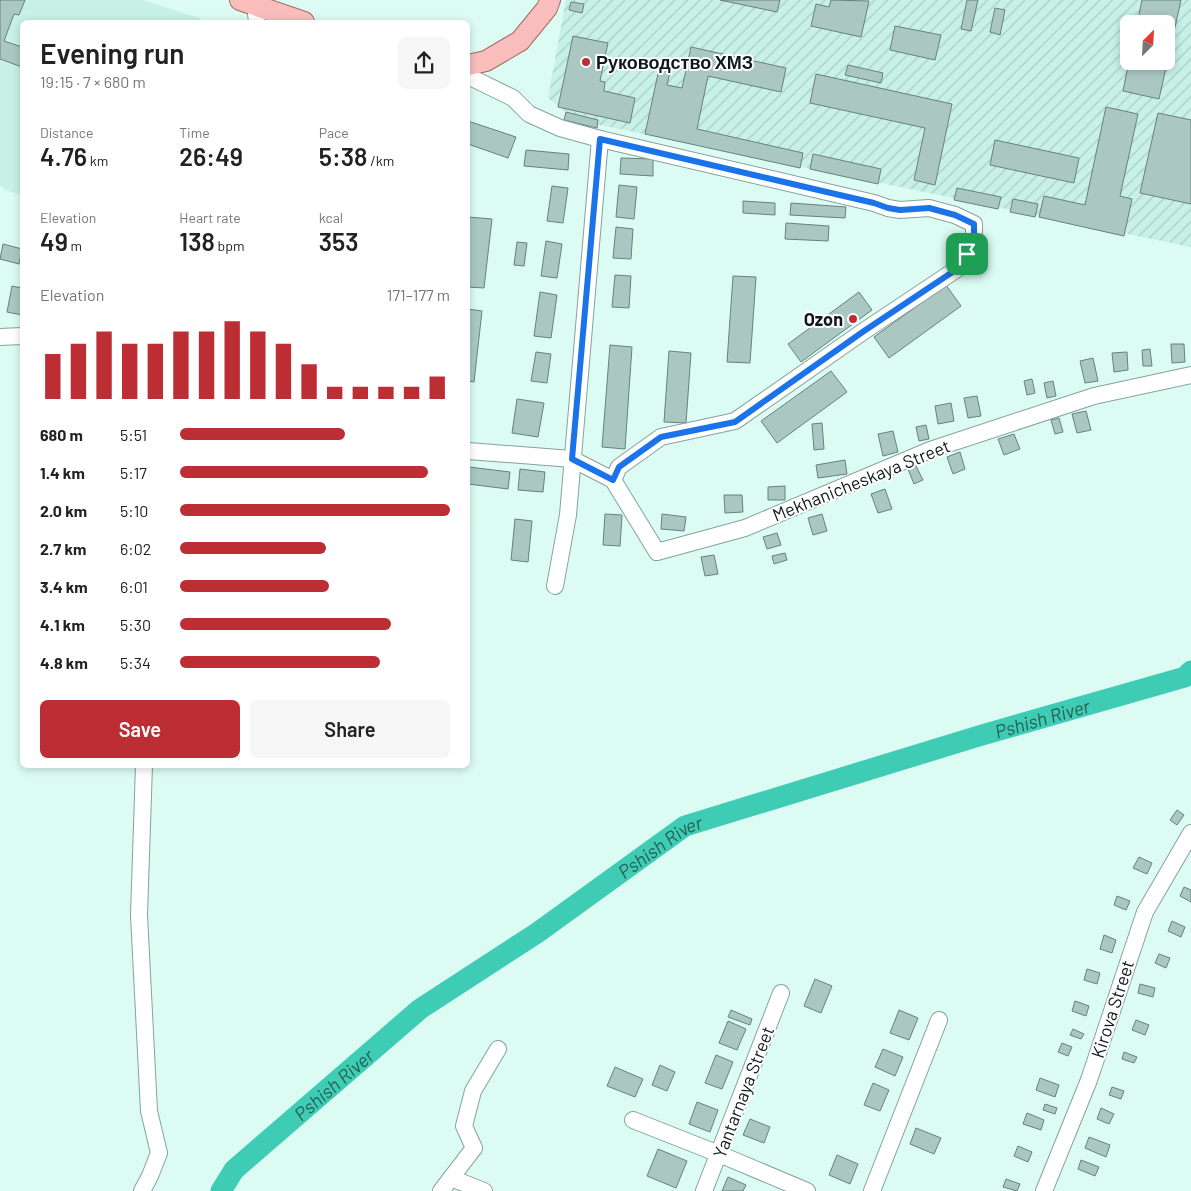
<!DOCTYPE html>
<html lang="en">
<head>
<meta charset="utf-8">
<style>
	body { margin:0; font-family:Barlow,sans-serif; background:#f6f6f6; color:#222; height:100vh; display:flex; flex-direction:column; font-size:19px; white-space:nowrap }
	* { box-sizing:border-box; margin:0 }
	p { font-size:16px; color:#767676 }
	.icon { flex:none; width:28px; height:28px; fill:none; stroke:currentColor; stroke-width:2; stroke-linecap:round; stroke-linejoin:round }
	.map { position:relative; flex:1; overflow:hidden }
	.details { position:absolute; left:20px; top:20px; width:450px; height:748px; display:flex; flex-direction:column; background:#fff; border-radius:8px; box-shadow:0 2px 8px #0003 }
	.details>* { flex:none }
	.needle { width:32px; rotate:24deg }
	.controls { position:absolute; left:1120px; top:15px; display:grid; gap:10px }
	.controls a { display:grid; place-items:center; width:55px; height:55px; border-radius:8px; background:#fff; box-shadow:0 2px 8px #0003; font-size:25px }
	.pin { position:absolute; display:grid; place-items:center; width:42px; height:42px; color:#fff; margin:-21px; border-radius:10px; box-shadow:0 2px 8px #0006 }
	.round { display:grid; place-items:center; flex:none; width:52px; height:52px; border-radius:8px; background:#f6f6f6 }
	.headline { display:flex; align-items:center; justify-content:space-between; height:85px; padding:0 20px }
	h1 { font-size:28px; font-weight:600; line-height:38px }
	.figures { display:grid; grid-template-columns:repeat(3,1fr); gap:8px; height:85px; padding:5px 20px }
	.figures div { display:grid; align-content:center }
	.figures b { font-size:25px; font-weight:600 }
	.figures small { font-size:14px; font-weight:400 }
	.figures p { font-size:14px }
	.chart { height:140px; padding:10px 20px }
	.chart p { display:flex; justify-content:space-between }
	.chart svg { width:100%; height:90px; margin-top:5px; stroke:#bd2d34; stroke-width:6 }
	.action { display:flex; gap:10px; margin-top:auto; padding:10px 20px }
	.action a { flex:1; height:58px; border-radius:8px; background:#bd2d34; color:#fff; font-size:20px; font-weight:600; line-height:58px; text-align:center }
	.action a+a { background:#f6f6f6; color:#222 }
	ul { padding:0 20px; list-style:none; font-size:16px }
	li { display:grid; grid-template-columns:80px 60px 1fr; align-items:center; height:38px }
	li i { height:12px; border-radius:6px; background:#bd2d34 }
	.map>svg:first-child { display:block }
</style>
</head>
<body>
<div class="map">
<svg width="1191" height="1191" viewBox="0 0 1191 1191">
	<defs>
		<pattern id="industrial-furrows" width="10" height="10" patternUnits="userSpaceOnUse" patternTransform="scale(1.25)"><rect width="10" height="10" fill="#c7f0e6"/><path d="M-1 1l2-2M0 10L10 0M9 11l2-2" fill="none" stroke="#aacdc5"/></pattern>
	</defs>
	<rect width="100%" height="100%" fill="#dbfbf3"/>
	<path fill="#c7f0e6" d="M0,0h142l58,18 -2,4h-176v173l-17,-5 -5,-5z"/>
	<path fill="url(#industrial-furrows)" fill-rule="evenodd" d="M566,0h625v247l-615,-127 -28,-22zM1129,24h37v37h-37z"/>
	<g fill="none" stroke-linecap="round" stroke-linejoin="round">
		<path stroke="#3fccb4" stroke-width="21" id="s1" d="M221,1191l13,-21 186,-161 117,-76 148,-107 297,-91 203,-58 6,-6"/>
	</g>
	<g fill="#aac8c1" stroke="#65827b">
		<path d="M0,0h25l-6,15 -5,-1 -10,27 18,6v20l-22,-8z"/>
		<path d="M720,0h60l-3,12z"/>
		<path d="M831,0l38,1 -8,36 -50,-11 5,-22 13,3z"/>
		<path d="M967,0h11l-7,31 -10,-2z"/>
		<path d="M1142,0h39l-22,99 -36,-8 6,-30h37v-37h-29z"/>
		<path d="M571,2l13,2 -2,9 -13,-3z"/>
		<path d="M995,8l10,2 -5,25 -10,-3z"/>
		<path d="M895,26l46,9 -6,25 -45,-10z"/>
		<path d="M573,36l35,7 -8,38 5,1 -1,9 31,7 -5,25 -72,-16z"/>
		<path d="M691,47l95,21 -5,24 -73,-16 -11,53 106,24 -3,15 -155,-34 14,-65 11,3 -3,13 15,3z"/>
		<path d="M848,65l35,8 -2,10 -36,-8z"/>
		<path d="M816,74l136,30 -17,81 -21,-5 11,-52 -115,-25z"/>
		<path d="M1106,107l32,7 -18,82 12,3 -8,37 -85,-19 5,-21 41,9z"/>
		<path d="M566,112l32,8 -1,8 -33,-8z"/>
		<path d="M1158,113l33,7v84l-51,-11z"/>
		<path d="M468,121l48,16 -8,21 -40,-14z"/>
		<path d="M995,140l84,18 -5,25 -84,-18z"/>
		<path d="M526,150l43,4 -1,16 -44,-4z"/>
		<path d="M813,154l68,15 -3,15 -68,-15z"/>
		<path d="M621,158l32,1v17l-33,-2z"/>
		<path d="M619,185l18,2 -3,32 -18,-2z"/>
		<path d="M552,186l16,2 -5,35 -16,-2z"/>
		<path d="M957,188l44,9 -3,12 -44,-9z"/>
		<path d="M1013,199l25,5 -3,13 -25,-5z"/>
		<path d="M743,201l32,2v12l-32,-2z"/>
		<path d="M791,203l55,4 -1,11 -55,-3z"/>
		<path d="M468,217l24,2 -8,69 -16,-1z"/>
		<path d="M786,223l43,3 -1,15 -43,-2z"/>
		<path d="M616,227l17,2 -2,30 -18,-1z"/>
		<path d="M546,241l16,3 -5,34 -16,-2z"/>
		<path d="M517,242l10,1 -3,23 -10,-1z"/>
		<path d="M3,244l19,5 -3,15 -19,-5z"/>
		<path d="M615,275l16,1 -2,32 -17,-1z"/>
		<path d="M733,276l23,1 -6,86 -23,-1z"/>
		<path d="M946,285l15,21 -72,52 -15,-21z"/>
		<path d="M12,286l10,2v27l-15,-3z"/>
		<path d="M540,292l17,3 -6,43 -17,-2z"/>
		<path d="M859,292l13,18 -71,52 -13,-18z"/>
		<path d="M468,309l14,2 -8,71 -6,-1z"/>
		<path d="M1171,344h13l1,18 -13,1z"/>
		<path d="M610,345l22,2 -7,102 -23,-2z"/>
		<path d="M1150,349l2,17h-9l-1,-16z"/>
		<path d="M669,351l22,2 -5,70 -22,-1z"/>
		<path d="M536,352l15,2 -4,29 -16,-2z"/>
		<path d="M1127,352l1,18 -14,2 -2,-19z"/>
		<path d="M1093,358l5,23 -13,2 -5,-22z"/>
		<path d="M831,371l16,21 -70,51 -16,-22z"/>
		<path d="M1032,379l3,14 -8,2 -3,-14z"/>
		<path d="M1053,381l3,15 -9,2 -3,-15z"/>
		<path d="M977,396l4,20 -13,2 -4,-20z"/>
		<path d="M517,399l27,4 -6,34 -26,-4z"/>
		<path d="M951,403l3,18 -16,3 -3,-18z"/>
		<path d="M1086,411l5,19 -14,3 -5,-19z"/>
		<path d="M1059,418l4,14 -8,2 -4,-14z"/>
		<path d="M822,423l2,26 -10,1 -2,-26z"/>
		<path d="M926,425l3,14 -10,2 -3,-14z"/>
		<path d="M893,431l5,21 -15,4 -5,-22z"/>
		<path d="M1014,434l6,15 -16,6 -6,-16z"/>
		<path d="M960,452l5,17 -12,5 -6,-17z"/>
		<path d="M845,460l2,14 -29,4 -2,-13z"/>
		<path d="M916,466l7,14 -9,4 -6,-15z"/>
		<path d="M469,467l41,5 -2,17 -40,-5z"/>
		<path d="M520,469l25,3 -2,20 -25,-2z"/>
		<path d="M785,486v14h-17v-13z"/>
		<path d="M885,489l7,20 -14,4 -7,-19z"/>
		<path d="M724,495h18l1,17 -18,1z"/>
		<path d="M605,514l17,1 -2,31 -17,-1z"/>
		<path d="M662,514l24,3 -2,14 -23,-2z"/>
		<path d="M822,514l5,17 -14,4 -5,-17z"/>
		<path d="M515,519l17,2 -4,41 -17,-2z"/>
		<path d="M777,533l4,12 -14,4 -4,-12z"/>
		<path d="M785,553l2,7 -13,4 -2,-8z"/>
		<path d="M714,555l4,19 -13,2 -4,-19z"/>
		<path d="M1177,810l7,5 -7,10 -7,-5z"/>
		<path d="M1139,857l13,6 -5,11 -14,-6z"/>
		<path d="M1184,887l7,3v12l-11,-6z"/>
		<path d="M1117,896l13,5 -4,9 -12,-5z"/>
		<path d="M1172,921l13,6 -4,10 -13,-6z"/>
		<path d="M1104,935l12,5 -4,13 -12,-4z"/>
		<path d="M1159,954l11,4 -4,10 -11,-5z"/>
		<path d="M1087,969l13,4 -3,11 -13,-4z"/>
		<path d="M815,979l17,7 -11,27 -17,-7z"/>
		<path d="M1140,984l15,4 -2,9 -15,-4z"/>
		<path d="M1075,1001l14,5 -3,10 -14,-5z"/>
		<path d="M731,1010l21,9 -2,6 -22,-8z"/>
		<path d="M899,1010l19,8 -9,22 -19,-7z"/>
		<path d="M1136,1020l13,5 -4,10 -13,-5z"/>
		<path d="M728,1021l18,8 -9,21 -18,-7z"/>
		<path d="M1073,1029l11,5 -3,5 -11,-4z"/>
		<path d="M1062,1043l10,4 -4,9 -10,-4z"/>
		<path d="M883,1049l20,8 -8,19 -20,-9z"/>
		<path d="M1124,1052l13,5 -3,6 -12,-4z"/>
		<path d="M716,1055l17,7 -11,27 -17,-6z"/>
		<path d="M660,1065l15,7 -8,19 -15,-6z"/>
		<path d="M615,1067l28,12 -8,18 -28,-11z"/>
		<path d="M1040,1078l19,7 -4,12 -19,-7z"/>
		<path d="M873,1083l16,7 -9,21 -16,-6z"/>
		<path d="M1112,1087l12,4 -3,8 -12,-4z"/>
		<path d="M697,1102l21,8 -8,22 -21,-8z"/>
		<path d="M1045,1104l12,4 -2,6 -12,-4z"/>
		<path d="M1101,1108l13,6 -5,10 -12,-5z"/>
		<path d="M1027,1113l17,7 -3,10 -18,-6z"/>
		<path d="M750,1119l20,8 -6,16 -21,-8z"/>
		<path d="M916,1128l25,10 -7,16 -24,-10z"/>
		<path d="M1089,1137l21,8 -4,12 -21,-9z"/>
		<path d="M1018,1146l14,6 -4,10 -14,-6z"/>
		<path d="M658,1149l29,12 -11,27 -29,-12z"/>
		<path d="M837,1155l21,9 -8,20 -21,-9z"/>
		<path d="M1081,1160l18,7 -4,9 -17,-7z"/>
		<path d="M728,1177l18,8 -3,6h-21z"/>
		<path d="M1006,1179l14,5 -3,7 -14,-4z"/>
	</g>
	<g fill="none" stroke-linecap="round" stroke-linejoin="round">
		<defs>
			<g id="minor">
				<path d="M255,5l2,17"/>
				<path d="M468,76l45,22 16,16 31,14 40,11 274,64 14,5 12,2 29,-2 26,7 19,9v18l-17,27 -93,62 -129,90 -74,16 -42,30 -6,13"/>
				<path d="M0,337l22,-1"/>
				<path d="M468,451l104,8 41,21 44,72 88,-24 185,-78 164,-54 97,-21"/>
				<path d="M555,586l13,-71 32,-376"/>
				<path d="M633,1120l86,34 88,37"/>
				<path d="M451,1178l33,13"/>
				<path d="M142,1191l8,-15 9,-23 -10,-42 -10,-196 5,-150"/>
				<path d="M441,1191l33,-43 -10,-22 9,-35 25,-42"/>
				<path d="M704,1191l77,-198"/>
				<path d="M872,1191l67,-171"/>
				<path d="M1044,1191l45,-111 56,-168 46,-79"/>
			</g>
			<g id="major">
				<path d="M240,0l64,22"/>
				<path d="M468,65l18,-4 34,-20 27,-33 3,-8"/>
			</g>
		</defs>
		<use href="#minor" stroke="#85a39c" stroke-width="18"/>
		<use href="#major" stroke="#a46965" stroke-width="22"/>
		<use href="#minor" stroke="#fff" stroke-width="16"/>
		<use href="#major" stroke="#f9bebb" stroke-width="20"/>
	</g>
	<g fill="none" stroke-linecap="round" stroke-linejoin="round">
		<defs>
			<path id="route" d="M600,139l274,64 14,5 12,2 29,-2 26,7 19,9v18l-17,27 -93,62 -129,91 -74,15 -42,30 -6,13 -41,-21z"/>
		</defs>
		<use href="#route" stroke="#fff" stroke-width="10"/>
		<use href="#route" stroke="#1a73e8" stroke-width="6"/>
	</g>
	<g fill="#bd2d34" stroke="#fff" stroke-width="2">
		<circle cx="586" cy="62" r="5"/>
		<circle cx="853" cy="319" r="5"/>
	</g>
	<g text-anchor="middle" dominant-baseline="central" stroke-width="4" stroke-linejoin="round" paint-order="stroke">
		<g font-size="18" font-weight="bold" fill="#0f1a18" stroke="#fff" text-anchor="start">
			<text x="596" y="62">Руководство ХМЗ</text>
			<text x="843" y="319" text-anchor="end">Ozon</text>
		</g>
		<g font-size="18" fill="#0f1a18" stroke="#fff">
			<text transform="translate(861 480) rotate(-22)">Mekhanicheskaya Street</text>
			<text transform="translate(1112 1009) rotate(-72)">Kirova Street</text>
			<text transform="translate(743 1092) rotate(-69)">Yantarnaya Street</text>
		</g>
		<g font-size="19" font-style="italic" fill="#275f54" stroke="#fff">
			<text stroke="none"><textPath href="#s1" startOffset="966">Pshish River</textPath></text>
			<text stroke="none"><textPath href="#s1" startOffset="561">Pshish River</textPath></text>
			<text stroke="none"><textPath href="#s1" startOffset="156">Pshish River</textPath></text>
		</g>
	</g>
</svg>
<div class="controls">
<a><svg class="needle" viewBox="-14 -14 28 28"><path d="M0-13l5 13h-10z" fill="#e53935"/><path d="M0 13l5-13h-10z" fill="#767676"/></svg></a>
</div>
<div class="pin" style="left:967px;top:254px;background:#1e9e55"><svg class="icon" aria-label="arrive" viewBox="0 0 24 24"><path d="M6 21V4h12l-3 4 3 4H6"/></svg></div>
<section class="details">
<div class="headline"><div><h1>Evening run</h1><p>19:15 · 7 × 680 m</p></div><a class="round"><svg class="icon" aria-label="share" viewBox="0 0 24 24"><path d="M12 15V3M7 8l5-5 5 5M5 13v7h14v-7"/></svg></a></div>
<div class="figures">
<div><p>Distance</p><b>4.76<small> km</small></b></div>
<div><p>Time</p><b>26:49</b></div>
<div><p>Pace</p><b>5:38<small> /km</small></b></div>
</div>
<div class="figures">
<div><p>Elevation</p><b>49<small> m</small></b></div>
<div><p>Heart rate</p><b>138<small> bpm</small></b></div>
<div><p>kcal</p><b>353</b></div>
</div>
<div class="chart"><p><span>Elevation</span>171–177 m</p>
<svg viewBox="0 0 160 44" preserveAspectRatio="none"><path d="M5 44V22M15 44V17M25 44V11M35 44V17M45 44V17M55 44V11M65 44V11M75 44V6M85 44V11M95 44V17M105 44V27M115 44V38M125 44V38M135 44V38M145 44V38M155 44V33"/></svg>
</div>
<ul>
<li><b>680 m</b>5:51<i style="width:61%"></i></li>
<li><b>1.4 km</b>5:17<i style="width:92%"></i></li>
<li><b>2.0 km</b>5:10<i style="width:100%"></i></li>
<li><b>2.7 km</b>6:02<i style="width:54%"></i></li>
<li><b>3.4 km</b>6:01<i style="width:55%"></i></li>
<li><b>4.1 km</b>5:30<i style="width:78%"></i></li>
<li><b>4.8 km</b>5:34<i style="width:74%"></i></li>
</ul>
<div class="action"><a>Save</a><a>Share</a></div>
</section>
</div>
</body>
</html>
